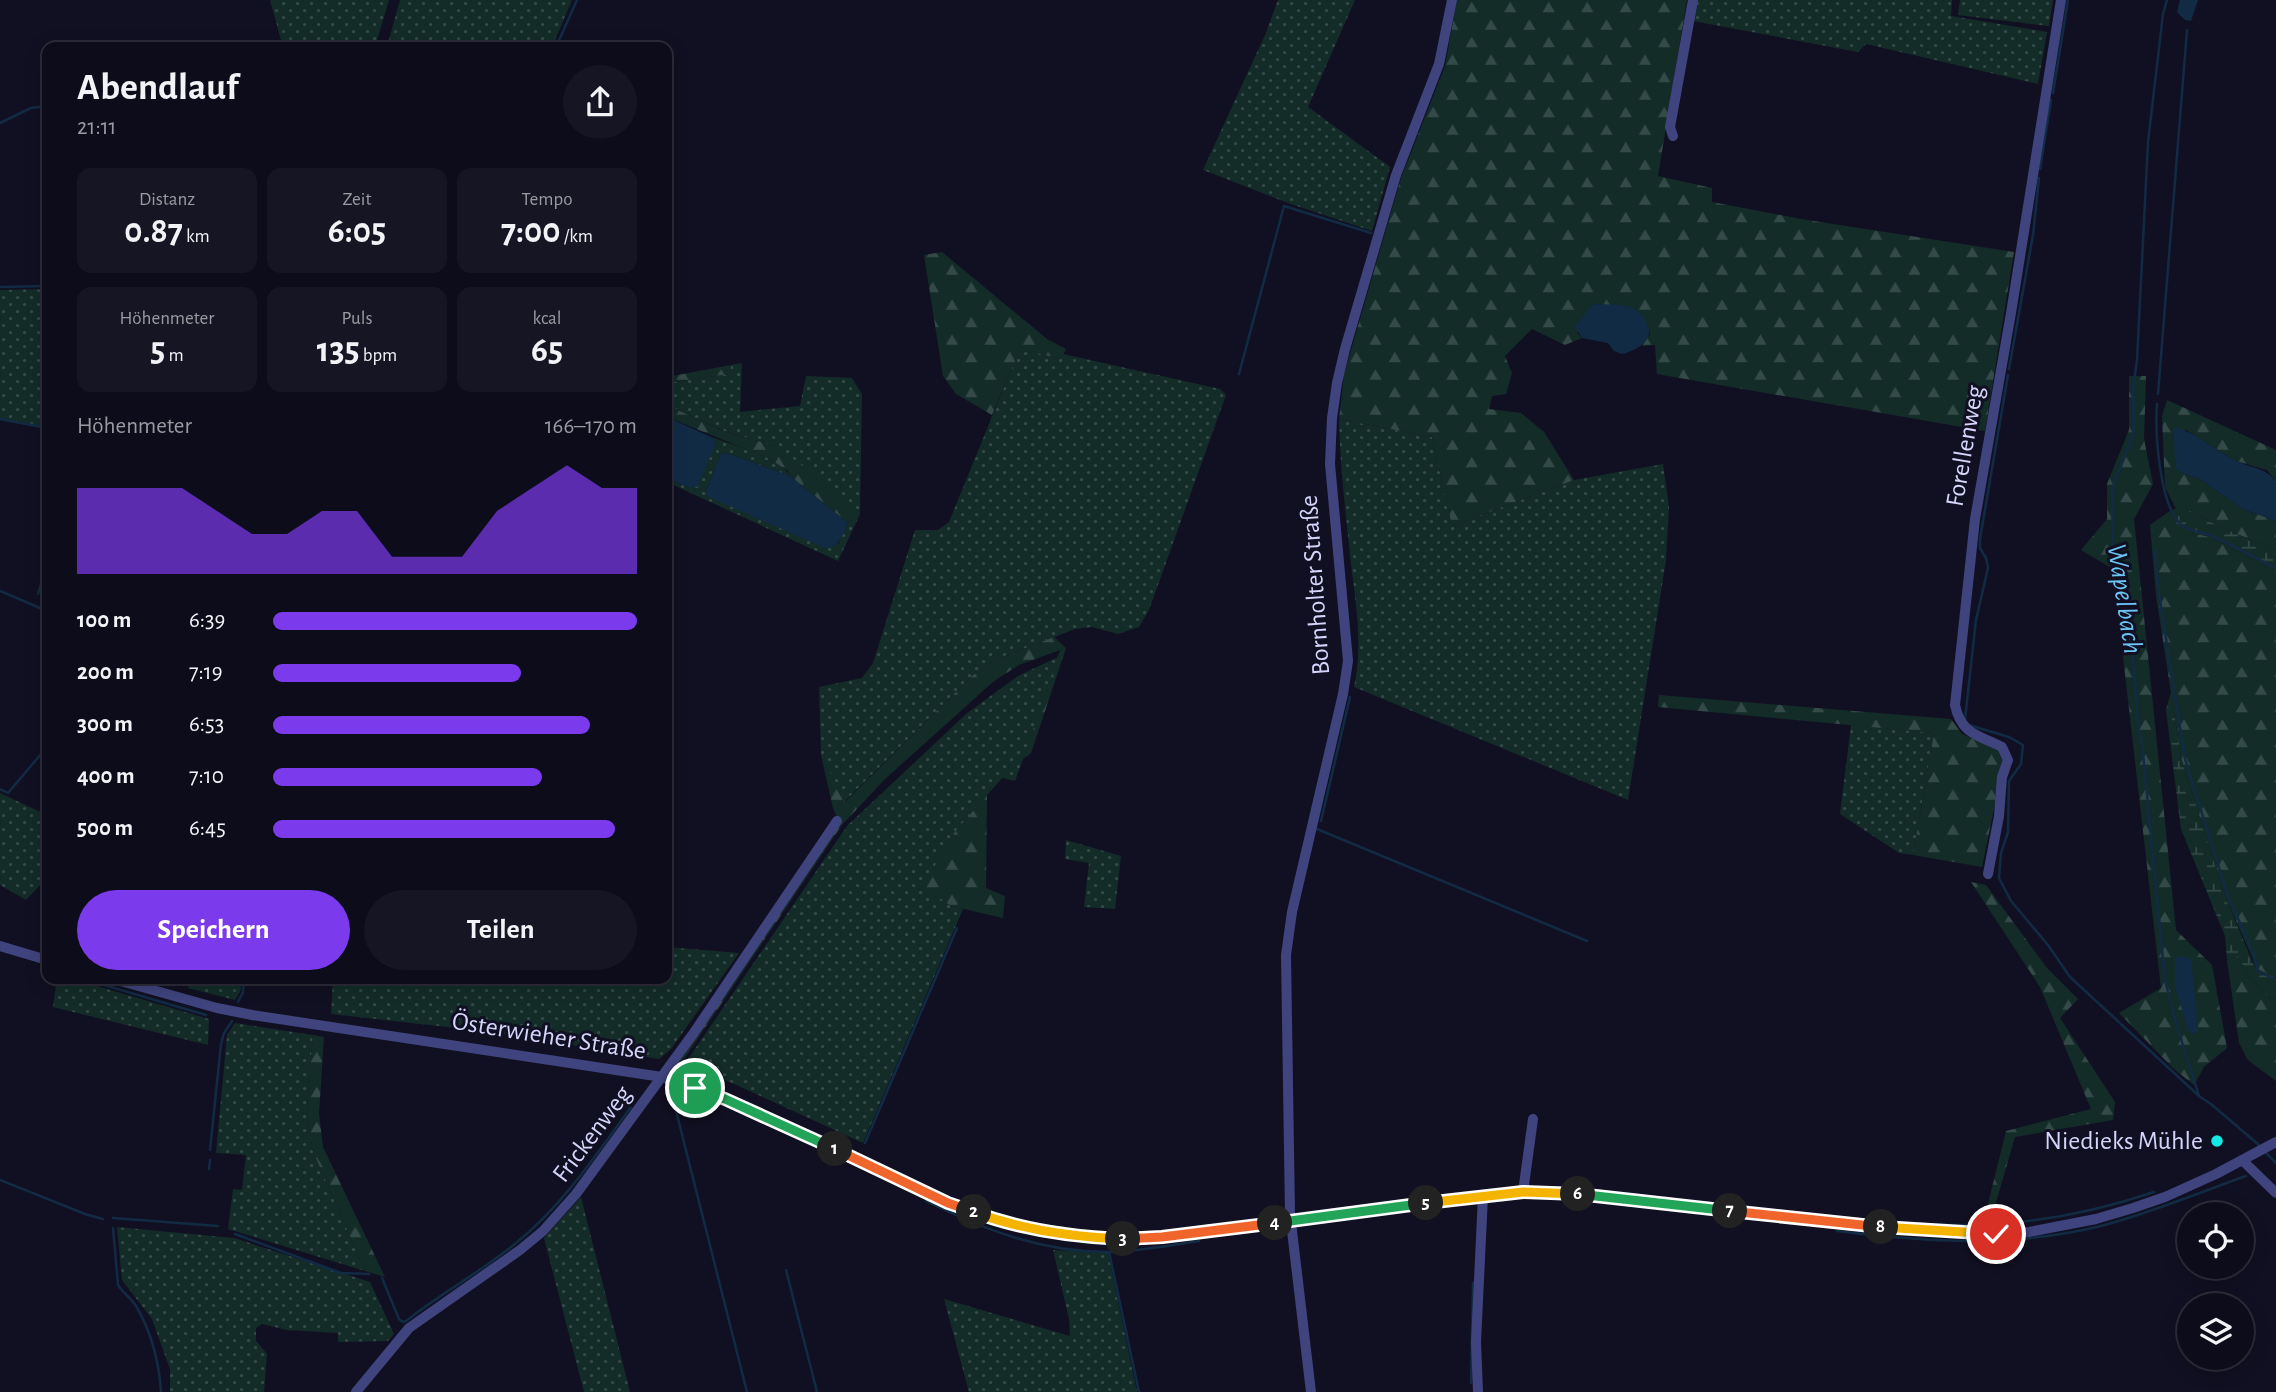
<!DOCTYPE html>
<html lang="de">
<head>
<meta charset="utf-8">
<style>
	body { margin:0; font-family:"Alegreya Sans",sans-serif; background:#161523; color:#f1f3f6; height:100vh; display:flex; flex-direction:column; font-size:26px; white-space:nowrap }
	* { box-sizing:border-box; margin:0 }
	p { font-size:23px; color:#9a9ba2 }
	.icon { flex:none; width:38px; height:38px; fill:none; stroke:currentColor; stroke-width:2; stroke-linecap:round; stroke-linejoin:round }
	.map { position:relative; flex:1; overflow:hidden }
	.panel { position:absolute; left:42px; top:42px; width:630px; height:942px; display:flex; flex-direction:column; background:#0d0c1a; border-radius:14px; box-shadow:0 4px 18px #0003,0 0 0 2px #2d2c39 }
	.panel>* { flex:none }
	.controls { position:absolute; left:2177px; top:1202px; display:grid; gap:14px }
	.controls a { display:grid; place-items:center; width:77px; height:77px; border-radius:50%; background:#0d0c1a; box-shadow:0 4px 18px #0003,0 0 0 2px #2d2c39; font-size:35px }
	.pin { position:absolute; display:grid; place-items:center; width:60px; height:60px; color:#fff; margin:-30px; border:4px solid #fff; border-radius:50%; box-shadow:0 2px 7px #0007 }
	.km { position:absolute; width:35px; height:35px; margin:-18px; border-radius:50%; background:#222; color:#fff; font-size:19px; line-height:35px; text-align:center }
	.round { display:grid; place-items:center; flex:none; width:74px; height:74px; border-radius:37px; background:#161523 }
	.summary { display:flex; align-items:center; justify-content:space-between; height:119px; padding:0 35px }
	h1 { font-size:38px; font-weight:600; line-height:52px }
	.stats { display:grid; grid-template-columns:repeat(3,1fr); gap:10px; height:119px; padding:7px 35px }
	.stats div { display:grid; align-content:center; border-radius:14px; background:#161523; text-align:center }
	.stats b { font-size:35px; font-weight:600 }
	.stats small { font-size:19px; font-weight:400 }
	.stats p { font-size:19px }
	.chart { height:196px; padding:14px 35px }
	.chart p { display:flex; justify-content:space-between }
	.chart svg { width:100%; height:126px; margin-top:7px; fill:#7c3aed; opacity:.7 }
	.action { display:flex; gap:14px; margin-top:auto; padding:14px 35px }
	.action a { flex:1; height:80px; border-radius:42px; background:#7c3aed; color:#fff; font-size:28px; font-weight:600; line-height:80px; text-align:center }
	.action a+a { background:#161523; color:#f1f3f6 }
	ul { padding:0 35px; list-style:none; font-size:23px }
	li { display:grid; grid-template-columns:112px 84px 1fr; align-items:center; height:52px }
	li i { height:18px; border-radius:9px; background:#7c3aed }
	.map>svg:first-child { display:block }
</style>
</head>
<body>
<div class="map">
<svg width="2276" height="1392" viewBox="0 0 2276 1392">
	<defs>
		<pattern id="grass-dots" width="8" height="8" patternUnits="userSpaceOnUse" patternTransform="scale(1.75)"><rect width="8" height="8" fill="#132c28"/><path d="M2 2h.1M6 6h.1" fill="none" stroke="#344a48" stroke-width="1.8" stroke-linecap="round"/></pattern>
		<pattern id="forest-firs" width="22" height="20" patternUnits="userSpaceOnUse" patternTransform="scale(1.75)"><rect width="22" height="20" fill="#132c28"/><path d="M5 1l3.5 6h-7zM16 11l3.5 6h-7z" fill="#344a48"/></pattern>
		<pattern id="wetland-marsh" width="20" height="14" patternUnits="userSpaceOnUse" patternTransform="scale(1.75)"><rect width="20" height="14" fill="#132c28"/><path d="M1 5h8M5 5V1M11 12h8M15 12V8" fill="none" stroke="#344a48"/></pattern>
	</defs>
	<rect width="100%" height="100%" fill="#111022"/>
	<g fill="url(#grass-dots)">
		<path d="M270,0h119l-14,47h-92z"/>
		<path d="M400,0h172l-20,47h-165z"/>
		<path d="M1278,0h77l-47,107 82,60 -18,64 -84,-28 -85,-33 62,-135z"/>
		<path d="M1696,0h256l-1,16 96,16 -9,52 -172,-40 -8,8 -165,-31z"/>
		<path d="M1960,0h93l-4,26 -91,-11z"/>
		<path d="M47,289v138l-47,-9v-128z"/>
		<path d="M1020,348l40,11 3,-5 157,35 6,6 -77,215 -10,17 -21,7 -26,-7 -17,2 -78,30 -25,17 -128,126 -23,-47 -2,-68 43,-9 11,-15 42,-133h23l11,-8z"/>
		<path d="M742,363l-2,49 60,-6 6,-30 46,2 10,16 -2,120 -22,47 -171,-79v-4l21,9 28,-43 -5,-7c21,8 69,20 79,39l-63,-23 -6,1 -15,37 132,53 10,-21 12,-9 -85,-68 -51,-15 -57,-26v-22l63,-9 1,-9z"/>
		<path d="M1339,419l93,18 20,89 122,-46 89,-16 6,43 -3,53 -38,240 -274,-113c9,-41 2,-82 -3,-123 -5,-48 -11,-96 -12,-145z"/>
		<path d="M1060,656l-45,125 -13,-3 -48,55 -30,53 27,20 12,3 -100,234 -131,-60 -48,-18 163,-239 119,-112 52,-38z"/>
		<path d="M1851,725l83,8 -21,122 -14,-2 -59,-39z"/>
		<path d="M0,793l47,22v63l-21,22 -26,-15z"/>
		<path d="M1066,840l55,16 -6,53 -31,-2 5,-44 -24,-4z"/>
		<path d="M667,947l72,6 -68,96 -12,10 -166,-27 -162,-18 2,-36h334z"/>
		<path d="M57,978h13l139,41 -1,26 -155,-38z"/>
		<path d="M191,978h49l1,12 -6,10 -47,-12z"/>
		<path d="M235,1023l78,12 -6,75 5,39 53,122 -137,-42 5,-40 9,1 4,-35 -30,-2 11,-118z"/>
		<path d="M581,1197l49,195h-46l-40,-154z"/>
		<path d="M117,1227l117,11 136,44 24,52 -6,7 -50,1v-9l-51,-3 -25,-6 -6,4v13l11,13 -3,38h-94v-23l-18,-50 -30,-39z"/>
		<path d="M1053,1250l55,3 29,139h-168l-25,-93 126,37 -1,-17z"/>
	</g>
	<g fill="url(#forest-firs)">
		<path d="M1457,0h230l-29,176 54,12v14l89,17 213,33 -29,179 -328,-57 -2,-29 -13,1 8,-12 -2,-9 -41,-20 -13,-1 -17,29 5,5 -17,7 -33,-16 -27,27 7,17 -6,21 -14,2 -3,13 32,4 23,19 30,48 -122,46 -20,-89 -93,-18 5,-44 7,-25 50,-172 44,-112z"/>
		<path d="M942,252l105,87 19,10 -5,10 -41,-10 -28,66 -36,-21 -13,-18 -19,-121z"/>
		<path d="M731,365l-1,9 -63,9v-6z"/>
		<path d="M2129,376h17l-2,63 9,45 -19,35 42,411 36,35 15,83 -23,19 -10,18 -20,-16 -55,-56 42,-25 -48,-419 -32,-19 26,-31v-35l22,-54z"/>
		<path d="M2167,400l109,50v31l-9,-11 -31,-9 -50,-31h-13l4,39 5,4 18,6 43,30 33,12v29l-56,-23 -39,-21 -5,3 -11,-22 -3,-71z"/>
		<path d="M667,405l56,26 52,15 38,27 47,41 -12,9 -58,-47 -2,-5 -18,-12 -103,-42z"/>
		<path d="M2170,511l6,12 17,10 17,4 66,35v406l-21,-10 -2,-9 -29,-65 -43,-136 -25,-163 -6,-70z"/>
		<path d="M1054,637l12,11 -35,105 -8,6 37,-109 -41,15 -25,16 -110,99 -42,45 -162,240 -6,-1 165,-242 -6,-14 -12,-53 24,47 127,-126 25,-17z"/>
		<path d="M1659,695l292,24 11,15 38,17 4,9 -22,107 -69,-12 21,-122 -276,-26z"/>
		<path d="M987,795l-1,93 19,8 -2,22 -52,-12 -28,-20 31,-53z"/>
		<path d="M1971,882l15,3 61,83 31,31 -18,19 55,84 -2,18 -98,17 -23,79h-7l21,-85 85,-22 -51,-122z"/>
		<path d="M2238,956c9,17 19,37 38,43v82l-28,-21 -9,-17 -12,-83z"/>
		<path d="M313,1035l11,2 -5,77 4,33 62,130 -20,-6 -53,-122 -5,-39z"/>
	</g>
	<g fill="url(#wetland-marsh)">
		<path d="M2181,506l39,21 56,23v22l-66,-35 -27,-7 -7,-7 -6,-12z"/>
		<path d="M2171,692l10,66 43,136 31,74 21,10v21c-19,-6 -29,-26 -38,-43l-11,4 -2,-24 -44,-107 -15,-119z"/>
	</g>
	<g fill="#122b45">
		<path d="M2180,0h18l-7,21 -6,-1 -8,-8z"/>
		<path d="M1593,304c13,1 29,-1 40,4 6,3 9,7 12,12 13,19 -7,30 -23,34l-8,-3 -6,-8 -26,-5 -7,-11z"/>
		<path d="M667,417l44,20 5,7 -19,43h-9l-21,-9z"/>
		<path d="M2176,427c21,7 38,22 57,32 17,10 29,6 43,22v40l-33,-12 -43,-30 -18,-6 -6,-4 -3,-39z"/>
		<path d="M727,453l63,23 58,47c-5,11 -9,26 -23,25l-116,-51 -3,-6 15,-37z"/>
		<path d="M2184,956l7,3 7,65v7l-5,3 -5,-4 -13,-44v-28z"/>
	</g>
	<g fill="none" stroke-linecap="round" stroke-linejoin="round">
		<g stroke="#122b45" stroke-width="2.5">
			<path d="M2167,0l-4,14 -15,128 -11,218 -4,30 1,42 -22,57 1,60 12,40 7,54 6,84 4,16 23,237 12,46 22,70 12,8 48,41"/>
			<path d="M556,47l21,-47"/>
			<path d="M2053,93l15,-93"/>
			<path d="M0,123l31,-15 16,-2"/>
			<path d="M2040,169l11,-69"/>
			<path d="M0,287l47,-1"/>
			<path d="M2009,369l24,-134 6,-57"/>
			<path d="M1239,374l45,-168 87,27"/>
			<path d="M2158,394l29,-364"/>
			<path d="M2157,404c-2,28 2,103 25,121 8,7 21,7 30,11 22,10 43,21 64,33"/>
			<path d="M0,419l47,9"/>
			<path d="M2155,550l4,44 26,165 42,134 28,65 3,13 18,9"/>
			<path d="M0,591l47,20"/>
			<path d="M38,594l9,-31"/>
			<path d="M1965,719l11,-99 12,-52 -2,-10 -6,-10v-9l28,-164"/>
			<path d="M1969,725l40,12 14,8 -2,19 -12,17 -1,51 -7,21 -2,25 12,23 37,44 22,32 129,119"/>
			<path d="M0,789l8,4 39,-46"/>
			<path d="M1321,821l29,-124"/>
			<path d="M1317,829l270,112"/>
			<path d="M80,978l126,37"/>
			<path d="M238,1002l5,-10 1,-14"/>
			<path d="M671,1091l76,301"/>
			<path d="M865,1143l92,-215"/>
			<path d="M210,1150l11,-106 3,-11 8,-12"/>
			<path d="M2266,1153l10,10"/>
			<path d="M209,1169l1,-9"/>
			<path d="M0,1180l85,34 18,5"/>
			<path d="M926,1201c57,28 115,51 181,51 30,0 62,-7 92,-11"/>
			<path d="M113,1218l105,8"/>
			<path d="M1868,1219c102,13 188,6 286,-27"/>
			<path d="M113,1228l5,57c5,8 13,13 18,21 16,27 23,55 25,86"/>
			<path d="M1837,1231c89,11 175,17 264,-5 50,-13 97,-33 145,-50"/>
			<path d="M235,1234l106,39 28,1"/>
			<path d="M1109,1252l30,140"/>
			<path d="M786,1270l31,122"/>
			<path d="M382,1278l17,41 4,3 3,-1c35,-28 75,-49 110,-78 46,-37 80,-88 115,-136"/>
			<path d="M1471,1383l2,-100"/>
		</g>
		<g stroke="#3f447e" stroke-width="10">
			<path d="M1673,136l-3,-9 23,-127"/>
			<path d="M1988,874l11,-58 3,-39 6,-17 -6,-13c-24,-12 -41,-13 -47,-42l20,-186 36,-206 50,-313"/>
			<path d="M0,946l47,14"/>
			<path d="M110,978l107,30 35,7 410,62 63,22 223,104 77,25 28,5 71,6 38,-2 361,-45 47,1 316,35 110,6 33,-2 67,-13 37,-11 32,-11 51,-23 60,-32"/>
			<path d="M2242,1160l34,33"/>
			<path d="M1523,1192l10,-73"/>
			<path d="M356,1392l53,-64 111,-78 23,-19 33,-37 117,-160 144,-213"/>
			<path d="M1311,1392l-21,-178 -4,-259 6,-43 51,-218 5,-33 -18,-197 2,-46 5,-35 8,-34 51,-174 43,-111 13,-64"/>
			<path d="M1478,1392l-2,-50 7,-146"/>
		</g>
	</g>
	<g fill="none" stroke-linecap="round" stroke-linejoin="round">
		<defs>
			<path id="split-1" d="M695,1088l30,11 110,50"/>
			<path id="split-2" d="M835,1149l113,54 26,9"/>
			<path id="split-3" d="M974,1212c48,18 98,25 149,27"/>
			<path id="split-4" d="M1123,1239l39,-2 113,-14"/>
			<path id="split-5" d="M1275,1223l151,-20"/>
			<path id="split-6" d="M1426,1203l97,-11 55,2"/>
			<path id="split-7" d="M1578,1194l152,17"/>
			<path id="split-8" d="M1730,1211l151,16"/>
			<path id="split-9" d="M1881,1227l115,7"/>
		</defs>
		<use href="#split-1" stroke="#fff" stroke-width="14"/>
		<use href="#split-2" stroke="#fff" stroke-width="14"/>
		<use href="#split-3" stroke="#fff" stroke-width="14"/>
		<use href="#split-4" stroke="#fff" stroke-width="14"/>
		<use href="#split-5" stroke="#fff" stroke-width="14"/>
		<use href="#split-6" stroke="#fff" stroke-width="14"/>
		<use href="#split-7" stroke="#fff" stroke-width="14"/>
		<use href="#split-8" stroke="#fff" stroke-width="14"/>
		<use href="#split-9" stroke="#fff" stroke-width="14"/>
		<use href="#split-1" stroke="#22a559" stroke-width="9"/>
		<use href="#split-2" stroke="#f0652b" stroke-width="9"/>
		<use href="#split-3" stroke="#f5b400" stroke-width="9"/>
		<use href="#split-4" stroke="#f0652b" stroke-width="9"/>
		<use href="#split-5" stroke="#22a559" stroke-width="9"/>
		<use href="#split-6" stroke="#f5b400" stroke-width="9"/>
		<use href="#split-7" stroke="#22a559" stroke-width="9"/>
		<use href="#split-8" stroke="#f0652b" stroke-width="9"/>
		<use href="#split-9" stroke="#f5b400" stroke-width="9"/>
	</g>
	<circle fill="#13eae6" stroke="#111022" stroke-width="2.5" cx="2217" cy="1141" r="7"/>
	<g text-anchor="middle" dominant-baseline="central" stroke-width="6" stroke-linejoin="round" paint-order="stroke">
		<g font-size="26" fill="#d5d5fc" stroke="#111022">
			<text transform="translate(1965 446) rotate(-80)">Forellenweg</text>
			<text transform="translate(1315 585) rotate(-94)">Bornholter Straße</text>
			<text transform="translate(549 1036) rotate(9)">Österwieher Straße</text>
			<text transform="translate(592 1134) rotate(-53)">Frickenweg</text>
		</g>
		<g font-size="26" fill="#d5d5fc" stroke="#111022" text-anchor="end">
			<text x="2203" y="1141">Niedieks Mühle</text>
		</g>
		<g font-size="28" font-style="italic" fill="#6bc4f3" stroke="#111022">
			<text transform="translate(2124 599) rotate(81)">Wapelbach</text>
		</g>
	</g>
</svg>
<div class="controls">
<a><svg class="icon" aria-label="locate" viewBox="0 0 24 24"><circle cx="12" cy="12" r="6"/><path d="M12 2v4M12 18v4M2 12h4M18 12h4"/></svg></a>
<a><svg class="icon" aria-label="layers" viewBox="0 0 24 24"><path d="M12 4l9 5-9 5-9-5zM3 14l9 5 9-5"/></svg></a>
</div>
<div class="pin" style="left:695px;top:1088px;background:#1e9e55"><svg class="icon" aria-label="arrive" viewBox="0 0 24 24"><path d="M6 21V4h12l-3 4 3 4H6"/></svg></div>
<div class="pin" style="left:1996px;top:1234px;background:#d93025"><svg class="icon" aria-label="check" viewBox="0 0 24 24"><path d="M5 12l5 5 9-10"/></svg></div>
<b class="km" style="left:835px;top:1149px">1</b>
<b class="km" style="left:974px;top:1212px">2</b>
<b class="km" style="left:1123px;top:1239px">3</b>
<b class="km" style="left:1275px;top:1223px">4</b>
<b class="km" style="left:1426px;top:1203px">5</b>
<b class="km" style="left:1578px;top:1194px">6</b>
<b class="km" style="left:1730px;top:1211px">7</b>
<b class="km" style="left:1881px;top:1227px">8</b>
<section class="panel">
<div class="summary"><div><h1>Abendlauf</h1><p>21:11</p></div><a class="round"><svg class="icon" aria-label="share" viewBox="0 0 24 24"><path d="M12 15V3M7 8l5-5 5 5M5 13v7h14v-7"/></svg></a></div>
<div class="stats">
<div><p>Distanz</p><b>0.87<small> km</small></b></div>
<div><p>Zeit</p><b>6:05</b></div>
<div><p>Tempo</p><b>7:00<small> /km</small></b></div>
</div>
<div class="stats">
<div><p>Höhenmeter</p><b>5<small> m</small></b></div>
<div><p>Puls</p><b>135<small> bpm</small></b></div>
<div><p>kcal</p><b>65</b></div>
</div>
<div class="chart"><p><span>Höhenmeter</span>166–170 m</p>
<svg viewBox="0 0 160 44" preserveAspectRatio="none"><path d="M0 44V14L10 14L20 14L30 14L40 22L50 30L60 30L70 22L80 22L90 38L100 38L110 38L120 22L130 14L140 6L150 14L160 14V44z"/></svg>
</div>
<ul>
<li><b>100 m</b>6:39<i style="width:100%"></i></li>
<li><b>200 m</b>7:19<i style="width:68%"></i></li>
<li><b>300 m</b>6:53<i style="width:87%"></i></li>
<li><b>400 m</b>7:10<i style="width:74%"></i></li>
<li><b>500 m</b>6:45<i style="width:94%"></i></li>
</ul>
<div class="action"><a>Speichern</a><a>Teilen</a></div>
</section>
</div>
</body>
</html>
